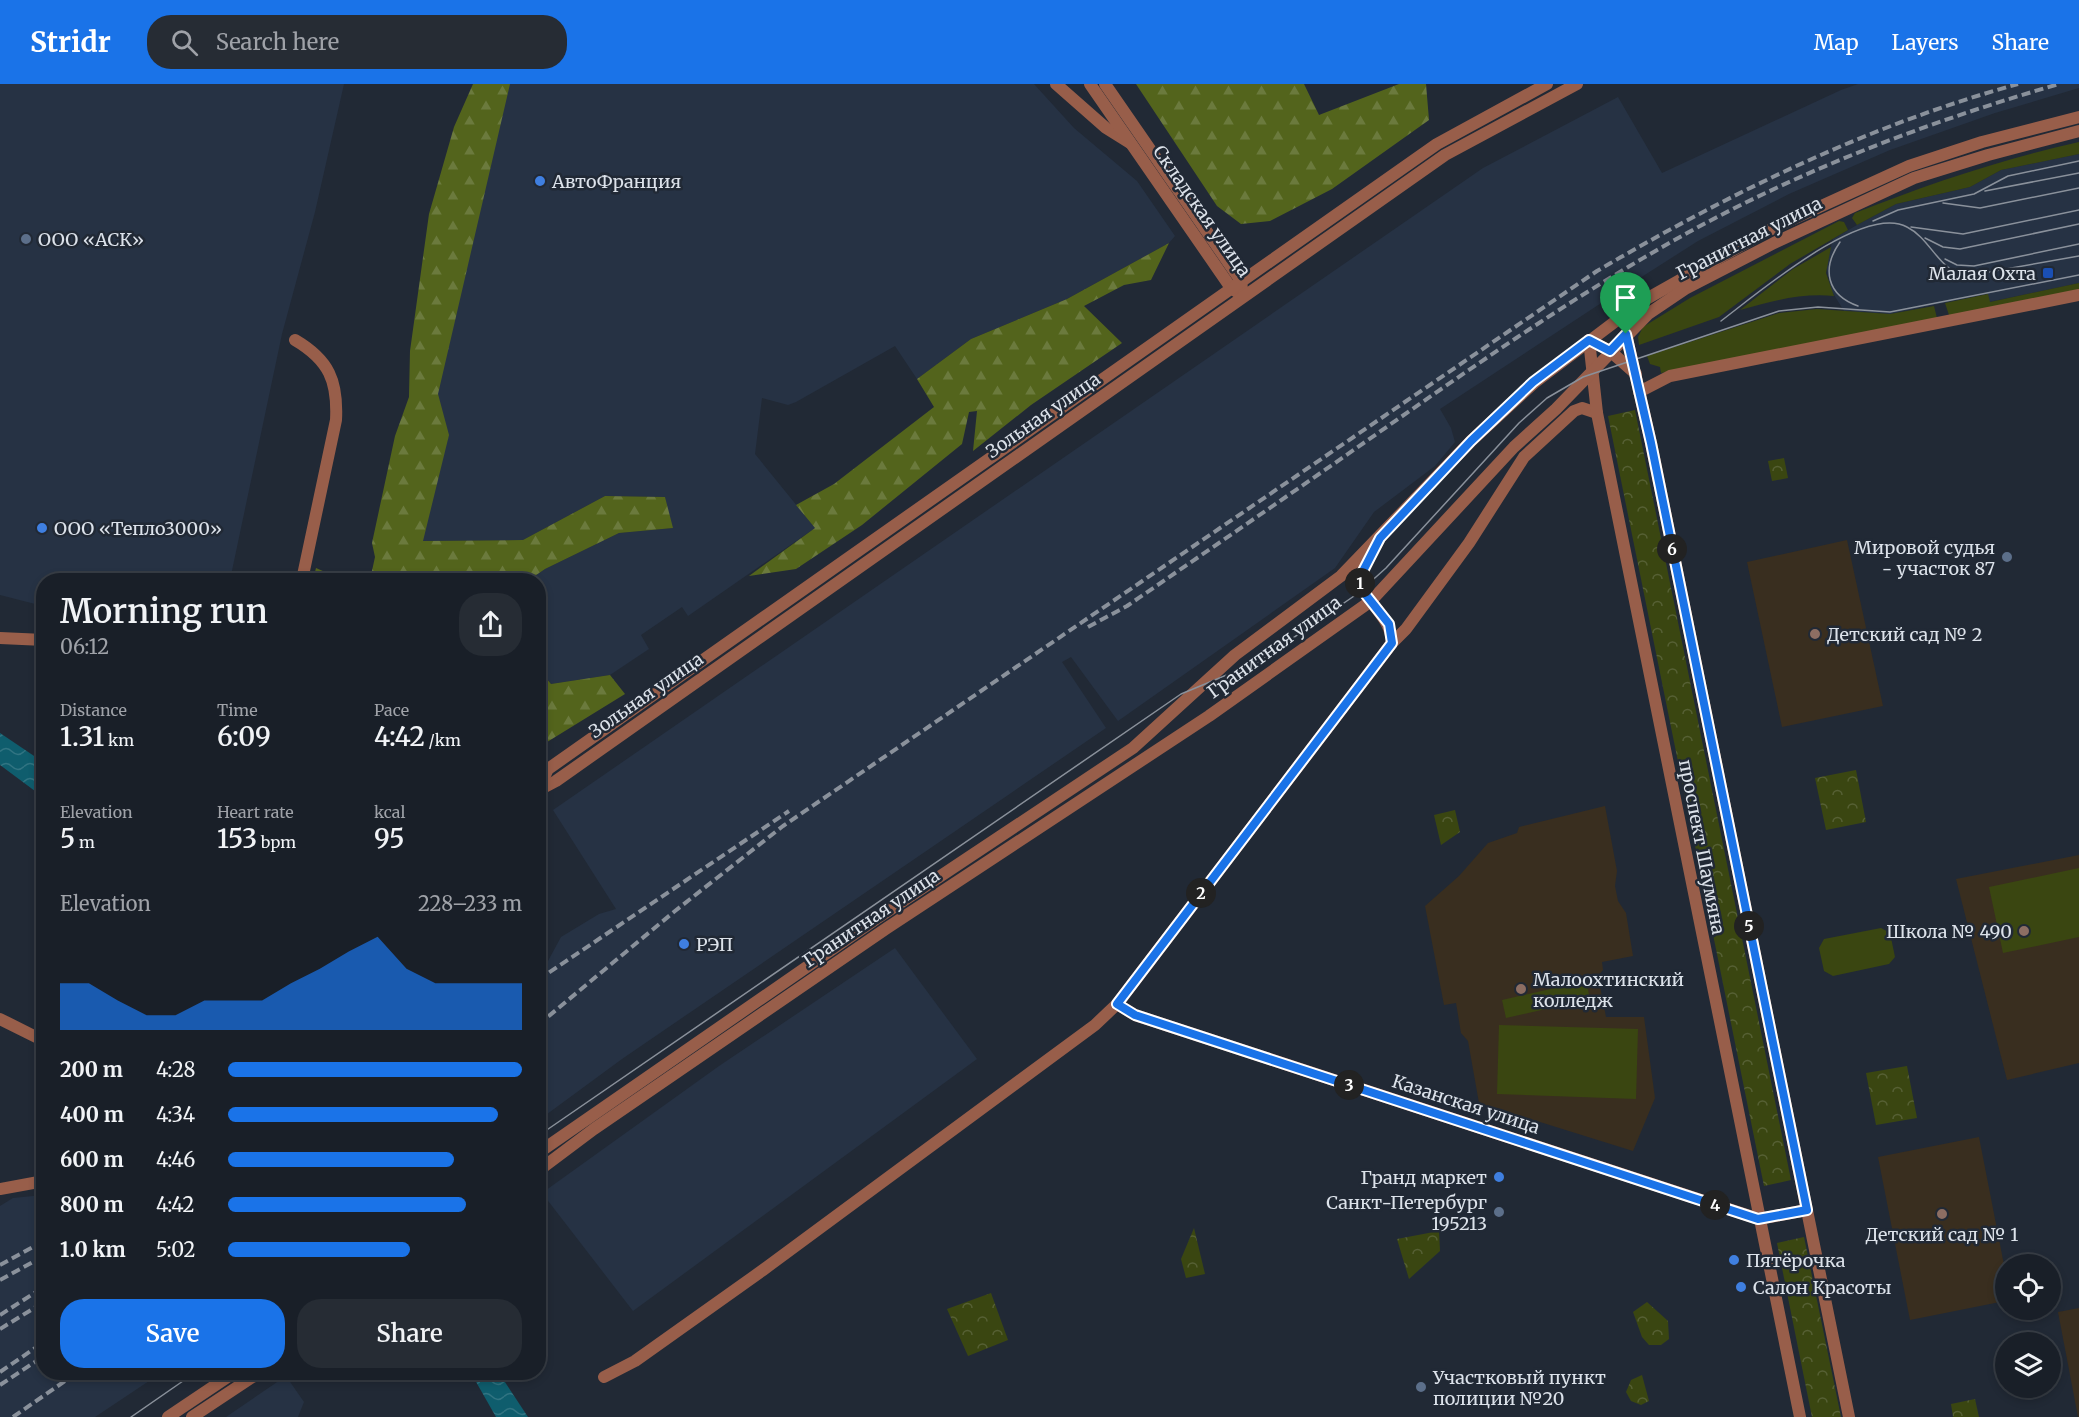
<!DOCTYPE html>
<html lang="en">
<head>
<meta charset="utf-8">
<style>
	body { margin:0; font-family:Merriweather,serif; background:#262c34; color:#f1f3f6; height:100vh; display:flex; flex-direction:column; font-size:22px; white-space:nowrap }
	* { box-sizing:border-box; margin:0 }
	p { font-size:20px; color:#9fa2a8 }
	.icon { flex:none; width:33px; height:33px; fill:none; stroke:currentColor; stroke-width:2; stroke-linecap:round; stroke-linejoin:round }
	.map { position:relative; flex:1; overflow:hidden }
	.panel { position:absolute; left:36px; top:489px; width:510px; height:807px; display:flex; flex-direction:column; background:#191f28; border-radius:24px; box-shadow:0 3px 9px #0003,0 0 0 2px #373d45 }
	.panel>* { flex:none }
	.controls { position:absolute; left:1995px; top:1170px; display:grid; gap:12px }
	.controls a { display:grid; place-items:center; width:66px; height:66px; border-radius:50%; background:#191f28; box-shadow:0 3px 9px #0003,0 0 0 2px #373d45; font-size:30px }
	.pin { position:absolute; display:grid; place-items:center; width:51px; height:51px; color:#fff; margin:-62px -26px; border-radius:50% 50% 50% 0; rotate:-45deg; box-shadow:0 0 6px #0007 }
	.pin .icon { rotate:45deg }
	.km { position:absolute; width:30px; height:30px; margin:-15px; border-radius:50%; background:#222; color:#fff; font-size:16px; line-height:30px; text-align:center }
	.round { display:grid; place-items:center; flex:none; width:63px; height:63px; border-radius:24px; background:#262c34 }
	.head { display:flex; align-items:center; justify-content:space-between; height:102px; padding:0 24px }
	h1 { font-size:33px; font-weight:600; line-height:45px }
	.figures { display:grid; grid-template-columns:repeat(3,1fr); gap:9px; height:102px; padding:6px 24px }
	.figures div { display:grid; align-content:center }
	.figures b { font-size:26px; font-weight:600 }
	.figures small { font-size:16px; font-weight:400 }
	.figures p { font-size:16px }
	.chart { height:168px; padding:12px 24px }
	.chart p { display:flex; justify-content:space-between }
	.chart svg { width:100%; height:108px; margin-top:6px; fill:#1a73e8; opacity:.7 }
	.primary-button { display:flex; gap:12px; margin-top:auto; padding:12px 24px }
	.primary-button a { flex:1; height:69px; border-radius:24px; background:#1a73e8; color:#fff; font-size:24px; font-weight:600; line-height:69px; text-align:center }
	.primary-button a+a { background:#262c34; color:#f1f3f6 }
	ul { padding:0 24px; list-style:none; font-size:20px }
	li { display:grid; grid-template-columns:96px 72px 1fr; align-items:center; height:45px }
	li i { height:15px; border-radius:8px; background:#1a73e8 }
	header { display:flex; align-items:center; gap:36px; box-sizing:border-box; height:84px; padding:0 30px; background:#1a73e8; color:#fff }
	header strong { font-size:28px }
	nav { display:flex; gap:33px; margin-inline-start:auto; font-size:21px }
	.search { width:420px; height:54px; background:#262c34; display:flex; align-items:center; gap:15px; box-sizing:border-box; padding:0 21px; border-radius:24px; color:#9fa2a8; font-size:22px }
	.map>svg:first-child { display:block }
</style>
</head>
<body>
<header>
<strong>Stridr</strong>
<div class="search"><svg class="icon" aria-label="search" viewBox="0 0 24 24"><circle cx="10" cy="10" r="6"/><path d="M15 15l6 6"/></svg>Search here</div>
<nav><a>Map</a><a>Layers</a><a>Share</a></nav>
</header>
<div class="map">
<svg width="2079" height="1333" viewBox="0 0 2079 1333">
	<defs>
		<pattern id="forest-firs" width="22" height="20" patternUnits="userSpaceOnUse" patternTransform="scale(1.5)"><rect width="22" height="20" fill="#53641c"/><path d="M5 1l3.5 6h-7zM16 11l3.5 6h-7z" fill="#6b7a3d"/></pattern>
		<pattern id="park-crowns" width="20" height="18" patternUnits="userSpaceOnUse" patternTransform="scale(1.5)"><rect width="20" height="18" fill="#3a4611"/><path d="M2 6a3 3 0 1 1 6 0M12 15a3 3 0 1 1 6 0" fill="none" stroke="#566034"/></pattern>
		<pattern id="water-waves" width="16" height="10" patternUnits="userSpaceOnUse" patternTransform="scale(1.5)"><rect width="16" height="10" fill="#0f5d6d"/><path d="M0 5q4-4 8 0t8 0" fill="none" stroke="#317482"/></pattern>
	</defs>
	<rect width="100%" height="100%" fill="#212935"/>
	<g fill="#263244">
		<path d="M0,0h344l-29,128 -33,122 -52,246h-186l-1,26 -43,-11z"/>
		<path d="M509,0h525l40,44 63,53 38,55 -6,7 -102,56 -96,40 -54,40 -22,-33 -99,56 -8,3 -26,-7 -7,56 60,74 -127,88 -6,-9 -41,28 8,14 -39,26 -59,9 -12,-16 -1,-88h-9l16,-11 74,-36 53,-5 -7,-31 -60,-1 -82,44 -100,1 -27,-9z"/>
		<path d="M1858,0h221v4l-84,25 -105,37 -101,44 -91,47 -80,51 -178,117 11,19 4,14 -20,24 -61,46 -39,56 -217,153 -47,-64 -9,5 44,66 -484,331 -83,61v-153l9,-6 13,-24 38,-23 17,-5 -63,-99 930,-642 135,-71 44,76 179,-83z"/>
		<path d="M2079,70v129l-90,19 -2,-8 -97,20 -46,-3 -13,-21 -5,-25 7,-26 24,-14 39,-21 74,-17 31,-17z"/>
		<path d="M895,864l82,111 -344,252 -91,-118 177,-127z"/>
		<path d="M43,1111l1,177 117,1 -66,44h-95v-211l13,-8z"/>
		<path d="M286,1292l18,26 -6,15h-72z"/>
	</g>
	<g fill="#392e1f">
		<path d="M1847,456l36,166 -101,21 -35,-165z"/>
		<path d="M1605,722l12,65 -2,15 3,15 8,12 7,43 -31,6 1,8 -5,6 8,41h38l11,81 -22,53 -154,-48 -11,-62 -7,-8 -5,-30 -12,2 -19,-99 34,-30 29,-33 29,-10 2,-6z"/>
		<path d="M2079,771v208l-72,17 -51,-201z"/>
		<path d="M1979,1053l26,133v31l-95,19 -32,-163z"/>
		<path d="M2079,1224v109h-1l-20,-105z"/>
	</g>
	<g fill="#3a4611">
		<path d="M2079,58v12l-78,16 -31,17 -74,17 -39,21 -5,-7 3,-5c73,-29 147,-54 224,-71z"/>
		<path d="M1839,137l5,1 4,8 -58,34 -71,53 -80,28 -1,-8 5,-10 47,-29z"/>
		<path d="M1831,163l-5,26 8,23c-33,-3 -62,5 -94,14l53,-41z"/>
		<path d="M2079,199v9l-129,26 -5,-15 43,-9 2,8z"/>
		<path d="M1934,222l3,12 -69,17 -207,38 -1,-6 -10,-3 -3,-8 132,-43 38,-4 73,5z"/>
		<path d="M2079,784v69l-76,16 -14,-66z"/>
		<path d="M1881,844l9,5 5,24 -6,7 -56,12 -9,-5 -5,-23 5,-9z"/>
		<path d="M1586,897l4,18 -84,19 -4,-18z"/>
		<path d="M1499,941l139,4 -2,70 -139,-5z"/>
	</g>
	<g fill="url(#forest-firs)">
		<path d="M473,0h37l-72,310 11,41 -26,106 100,-1 82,-44 60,1 8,31 -54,5 -74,36 -16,11h-159l5,-23 -3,-14 23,-107 14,-39 1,-46 19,-137 25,-87z"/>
		<path d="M1136,0h168l15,31 80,-31h27l3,36 -97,69 -62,32 -29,3 -24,-18z"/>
		<path d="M1169,159l-18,37 -27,5 -40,21 38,37 -91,62 -58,46 4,-40 -8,1 -7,32 -100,81 -66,44 -47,7 66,-48 -19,-23 38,-21 100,-77 -17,-28 54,-40 96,-40z"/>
		<path d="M316,484l27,12h-30z"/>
		<path d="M538,584l13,16 59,-9 15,19 -86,53z"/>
	</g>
	<g fill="url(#park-crowns)">
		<path d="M1635,326l156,770 -27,6 -156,-770z"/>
		<path d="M1784,374l4,20 -16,3 -4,-20z"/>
		<path d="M1856,686l10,52 -40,8 -11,-52z"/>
		<path d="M1455,726l5,22 -19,13 -7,-30z"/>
		<path d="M1907,982l10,52 -41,7 -10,-52z"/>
		<path d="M1194,1144l11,46 -19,4 -5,-19z"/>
		<path d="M1439,1147l1,20 -31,28 -12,-40z"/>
		<path d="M1804,1153l37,180h-29l-35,-174z"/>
		<path d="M991,1209l17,47 -40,16 -21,-47z"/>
		<path d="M1647,1218l21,19 1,18 -8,6h-12l-7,-8 -9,-25z"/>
		<path d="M1642,1291l7,26 -8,4 -10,-4 -5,-9 5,-12z"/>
		<path d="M1975,1315l4,18h-26l-2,-13z"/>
	</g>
	<g fill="url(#water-waves)">
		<path d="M0,649l43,29v35l-43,-32z"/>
		<path d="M471,1289h28l29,44h-32z"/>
	</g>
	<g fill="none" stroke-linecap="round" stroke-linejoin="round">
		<g stroke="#985e4a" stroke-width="12">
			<path d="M1056,0l50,44 24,15"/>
			<path d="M295,256c34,20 43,41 41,80l-34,160"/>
			<path d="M1639,308l31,-16 409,-81"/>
			<path d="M1380,454c-6,11 -16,25 -19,38 -4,22 30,36 31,67"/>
			<path d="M0,554l44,2"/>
			<path d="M1117,920l18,11 624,204 48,-9"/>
			<path d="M604,1293l31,-16 128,-91 332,-245 22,-21 275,-361 14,-14 63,-86 55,-86 50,-46 8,-3 15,5"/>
		</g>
		<g stroke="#985e4a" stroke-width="12">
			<path d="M1090,0l141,204 6,4"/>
			<path d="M1105,0l136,197 1,8"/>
			<path d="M1626,250l25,109 198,974"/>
			<path d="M1589,256l8,73 203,1004"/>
			<path d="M1589,256l21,11 26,23"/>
			<path d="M538,706l10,-21 889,-625 110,-60"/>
			<path d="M539,706l17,-9 889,-626 132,-71"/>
			<path d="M538,750l4,43 -4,16"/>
			<path d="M0,935l44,22"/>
			<path d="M538,1069l338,-234 257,-171 102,-93 106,-79 130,-135 63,-58 107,-81 126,-71 142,-65 73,-24 97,-25"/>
			<path d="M538,1087l56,-42 293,-201 322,-212 162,-115 143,-154 42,-38 92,-95 37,-25 89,-46 140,-65 74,-23 91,-24"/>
			<path d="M0,1105l44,-8"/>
			<path d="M168,1333l67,-45"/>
			<path d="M192,1333l68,-45"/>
		</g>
		<g stroke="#8a919b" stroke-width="1.5">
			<path d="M1985,107l94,-18"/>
			<path d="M1943,119l37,5 99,-20"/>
			<path d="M1873,137l25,-11 76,-16 34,-18 71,-15"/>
			<path d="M1911,143l52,7 116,-24"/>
			<path d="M1925,154l18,9 17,2 119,-25"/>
			<path d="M1840,158c-19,27 -13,53 18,64"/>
			<path d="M1945,175l12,6 17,1 105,-22"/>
			<path d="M1721,237c36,-27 142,-118 186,-94 24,12 31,43 59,49l113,-20"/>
			<path d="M538,1052l643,-442 77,-32 99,-68 29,-26 133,-145 28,-25 36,-21 196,-66 39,-4 72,5 189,-37"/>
			<path d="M131,1333l65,-45"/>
		</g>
		<g stroke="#8a919b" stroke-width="4" stroke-dasharray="9 4.5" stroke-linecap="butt">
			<path d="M1088,543l39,-21c73,-50 146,-100 218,-150 112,-78 224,-158 344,-224 117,-64 242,-111 370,-148"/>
			<path d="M538,896l251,-169"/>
			<path d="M538,941l137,-114 108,-85 814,-555c133,-78 272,-146 421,-187"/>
			<path d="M0,1181l44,-24"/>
			<path d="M0,1196l44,-24"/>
			<path d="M0,1231l44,-28"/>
			<path d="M0,1245l44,-27"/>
			<path d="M0,1288l44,-30"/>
			<path d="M0,1301l44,-29"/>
			<path d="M13,1333l65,-45"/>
		</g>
	</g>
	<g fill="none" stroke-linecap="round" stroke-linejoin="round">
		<defs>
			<path id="route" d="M1626,250l25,109 156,767 -49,9 -623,-204 -18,-11 275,-361 -3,-19 -27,-34 -2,-7 2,-10 18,-35 91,-97 62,-59 56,-42 21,11z"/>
		</defs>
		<use href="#route" stroke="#fff" stroke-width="12"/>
		<use href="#route" stroke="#1a73e8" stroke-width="8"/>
	</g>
	<g fill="#3f7fe0" stroke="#212935" stroke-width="2">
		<circle cx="540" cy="97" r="6"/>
		<circle cx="42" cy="444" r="6"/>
		<circle cx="684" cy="860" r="6"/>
		<circle cx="1499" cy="1093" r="6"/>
		<circle cx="1734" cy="1176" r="6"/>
		<circle cx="1741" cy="1203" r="6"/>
	</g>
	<g fill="#5c6f8a" stroke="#212935" stroke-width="2">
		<circle cx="26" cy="155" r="6"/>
		<circle cx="2007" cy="473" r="6"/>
		<circle cx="1499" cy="1128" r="6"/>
		<circle cx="1421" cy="1303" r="6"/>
	</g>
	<rect fill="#1a4fb4" stroke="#212935" stroke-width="2" x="2042" y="183" width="12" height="12" rx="3"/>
	<g fill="#8d6e63" stroke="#212935" stroke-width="2">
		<circle cx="1815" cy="550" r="6"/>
		<circle cx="2024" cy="847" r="6"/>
		<circle cx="1521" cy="905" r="6"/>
		<circle cx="1942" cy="1130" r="6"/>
	</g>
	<g text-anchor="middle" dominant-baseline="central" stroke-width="5" stroke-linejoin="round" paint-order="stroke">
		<g font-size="18" fill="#dce2ea" stroke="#212935" text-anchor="start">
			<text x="552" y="97">АвтоФранция</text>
			<text x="38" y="155">ООО «АСК»</text>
			<text x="2036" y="189" text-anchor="end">Малая Охта</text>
			<text x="54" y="444">ООО «Тепло3000»</text>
			<text x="1995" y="463" text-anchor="end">Мировой судья<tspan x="1995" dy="21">- участок 87</tspan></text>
			<text x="1827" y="550">Детский сад № 2</text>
			<text x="2012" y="847" text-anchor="end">Школа № 490</text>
			<text x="696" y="860">РЭП</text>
			<text x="1533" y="895">Малоохтинский<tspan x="1533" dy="21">колледж</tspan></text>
			<text x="1487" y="1093" text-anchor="end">Гранд маркет</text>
			<text x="1487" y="1118" text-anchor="end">Санкт-Петербург<tspan x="1487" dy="21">195213</tspan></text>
			<text x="1942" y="1150" text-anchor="middle">Детский сад № 1</text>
			<text x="1746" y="1176">Пятёрочка</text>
			<text x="1753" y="1203">Салон Красоты</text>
			<text x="1433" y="1293">Участковый пункт<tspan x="1433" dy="21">полиции №20</tspan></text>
		</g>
		<g font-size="18" fill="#dce2ea" stroke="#212935">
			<text transform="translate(1202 127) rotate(55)">Складская улица</text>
			<text transform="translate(1749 154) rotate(-27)">Гранитная улица</text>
			<text transform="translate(1043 331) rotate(-35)">Зольная улица</text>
			<text transform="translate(1274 563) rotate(-36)">Гранитная улица</text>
			<text transform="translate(646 611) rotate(-35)">Зольная улица</text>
			<text transform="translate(1702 763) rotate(79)">проспект Шаумяна</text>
			<text transform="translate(871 834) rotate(-34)">Гранитная улица</text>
			<text transform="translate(1466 1020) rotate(18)">Казанская улица</text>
		</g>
	</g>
</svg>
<div class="controls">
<a><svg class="icon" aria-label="locate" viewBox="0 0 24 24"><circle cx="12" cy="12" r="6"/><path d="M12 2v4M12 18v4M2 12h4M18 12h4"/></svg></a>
<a><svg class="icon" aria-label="layers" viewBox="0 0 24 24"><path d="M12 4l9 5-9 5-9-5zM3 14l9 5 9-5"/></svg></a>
</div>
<div class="pin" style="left:1626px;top:250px;background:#1e9e55"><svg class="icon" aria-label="arrive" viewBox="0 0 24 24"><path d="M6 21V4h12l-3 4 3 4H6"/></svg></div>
<b class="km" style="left:1360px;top:499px">1</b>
<b class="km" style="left:1201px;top:809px">2</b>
<b class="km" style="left:1349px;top:1001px">3</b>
<b class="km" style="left:1715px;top:1121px">4</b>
<b class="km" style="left:1749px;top:842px">5</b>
<b class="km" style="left:1672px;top:465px">6</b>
<section class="panel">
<div class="head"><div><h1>Morning run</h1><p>06:12</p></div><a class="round"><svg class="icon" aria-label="share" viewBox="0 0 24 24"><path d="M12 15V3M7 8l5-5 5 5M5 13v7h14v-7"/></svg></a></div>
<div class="figures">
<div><p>Distance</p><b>1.31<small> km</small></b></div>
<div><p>Time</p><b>6:09</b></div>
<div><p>Pace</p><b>4:42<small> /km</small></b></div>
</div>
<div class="figures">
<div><p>Elevation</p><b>5<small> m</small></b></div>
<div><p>Heart rate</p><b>153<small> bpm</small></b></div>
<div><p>kcal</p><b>95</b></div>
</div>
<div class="chart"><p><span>Elevation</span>228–233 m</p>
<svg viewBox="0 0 160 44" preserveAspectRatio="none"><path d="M0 44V25L10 25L20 32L30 38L40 38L50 32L60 32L70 32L80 25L90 19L100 12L110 6L120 19L130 25L140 25L150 25L160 25V44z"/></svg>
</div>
<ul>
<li><b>200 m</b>4:28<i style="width:100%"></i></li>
<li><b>400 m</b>4:34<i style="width:92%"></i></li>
<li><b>600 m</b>4:46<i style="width:77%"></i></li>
<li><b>800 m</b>4:42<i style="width:81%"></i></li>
<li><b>1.0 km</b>5:02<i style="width:62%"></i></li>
</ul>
<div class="primary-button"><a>Save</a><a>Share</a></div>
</section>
</div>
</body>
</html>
